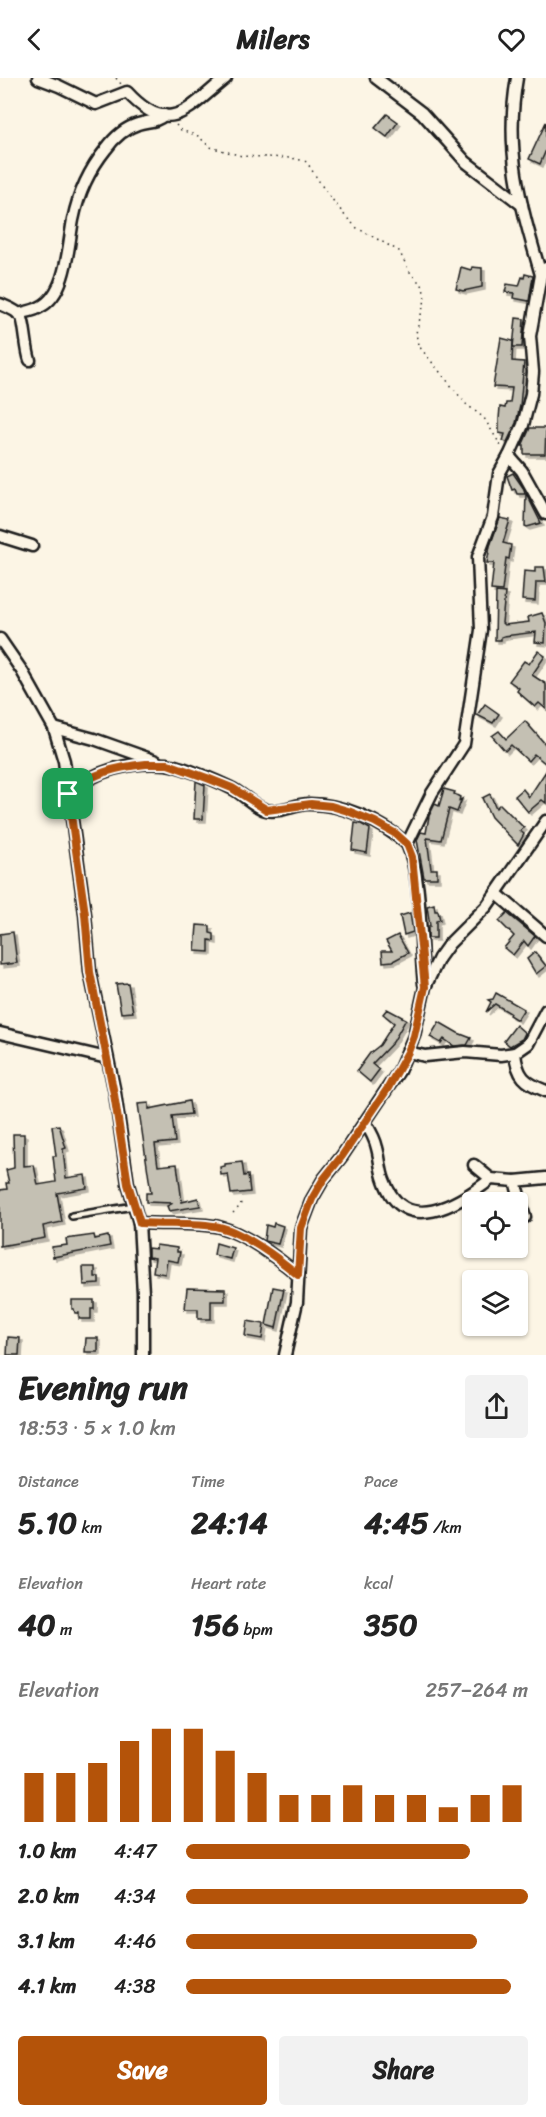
<!DOCTYPE html>
<html lang="en">
<head>
<meta charset="utf-8">
<style>
	body { margin:0; font-family:Sriracha,sans-serif; background:#f2f2f2; color:#222; height:100vh; display:flex; flex-direction:column; font-size:22px; white-space:nowrap }
	* { box-sizing:border-box; margin:0 }
	p { font-size:20px; color:#767676 }
	.icon { flex:none; width:33px; height:33px; fill:none; stroke:currentColor; stroke-width:2; stroke-linecap:round; stroke-linejoin:round }
	.map { position:relative; height:1277px; overflow:hidden }
	.side { display:flex; flex-direction:column; background:#fff; flex:1 }
	.side>* { flex:none }
	.fabs { position:absolute; left:462px; top:1114px; display:grid; gap:12px }
	.fabs a { display:grid; place-items:center; width:66px; height:66px; border-radius:6px; background:#fff; box-shadow:0 2px 4px #0004; font-size:30px }
	.pin { position:absolute; display:grid; place-items:center; width:51px; height:51px; color:#fff; margin:-26px; border-radius:12px; box-shadow:0 3px 9px #0006 }
	.round { display:grid; place-items:center; flex:none; width:63px; height:63px; border-radius:6px; background:#f2f2f2 }
	.summary { display:flex; align-items:center; justify-content:space-between; height:102px; padding:0 18px }
	h1 { font-size:33px; font-weight:800; line-height:45px }
	.metrics { display:grid; grid-template-columns:repeat(3,1fr); gap:9px; height:102px; padding:6px 18px }
	.metrics div { display:grid; align-content:center }
	.metrics b { font-size:30px; font-weight:800 }
	.metrics small { font-size:16px; font-weight:400 }
	.metrics p { font-size:16px }
	.chart { height:168px; padding:12px 18px }
	.chart p { display:flex; justify-content:space-between }
	.chart svg { width:100%; height:108px; margin-top:6px; stroke:#b45309; stroke-width:6 }
	.button { display:flex; gap:12px; margin-top:auto; padding:12px 18px }
	.button a { flex:1; height:69px; border-radius:6px; background:#b45309; color:#fff; font-size:24px; font-weight:800; line-height:69px; text-align:center }
	.button a+a { background:#f2f2f2; color:#222 }
	ul { padding:0 18px; list-style:none; font-size:20px }
	li { display:grid; grid-template-columns:96px 72px 1fr; align-items:center; height:45px }
	li i { height:15px; border-radius:8px; background:#b45309 }
	header { display:flex; justify-content:space-between; align-items:center; height:78px; padding:0 18px; background:#fff; font-size:27px; font-weight:800 }
	.map>svg:first-child { display:block }
</style>
</head>
<body>
<header><svg class="icon" aria-label="back" viewBox="0 0 24 24"><path d="M15 5l-7 7 7 7"/></svg>Milers<svg class="icon" aria-label="heart" viewBox="0 0 24 24"><path d="M12 20l-8-8c-3-5 5-10 8-4 3-6 11-1 8 4z"/></svg></header>
<div class="map">
<svg width="546" height="1277" viewBox="0 0 546 1277">
	<defs>
		<filter id="shadow"><feDropShadow dx="3" dy="3" stdDeviation="0" flood-color="#0004"/></filter>
	</defs>
	<rect width="100%" height="100%" fill="#fcf5e5"/>
	<filter id="ink" filterUnits="userSpaceOnUse"><feTurbulence type="fractalNoise" baseFrequency=".0167" numOctaves="2"/><feDisplacementMap in="SourceGraphic" scale="12" xChannelSelector="R" yChannelSelector="G"/><feConvolveMatrix kernelMatrix="1 2 1 2 8 2 1 2 1" color-interpolation-filters="sRGB"/></filter>
	<g filter="url(#ink)">
		<g fill="#c4c0b3" stroke="#1c1c1c" stroke-width="1.5" filter="url(#shadow)">
			<path d="M387,36l11,8 -11,15 -12,-9z"/>
			<path d="M546,44v28l-6,14 -11,-5z"/>
			<path d="M461,189l10,3 1,-3 10,1v19l-19,4 -7,-2z"/>
			<path d="M525,196l8,2 -4,25 -16,-3 1,-5 -9,-1 2,-8 12,2 3,-9 2,1z"/>
			<path d="M516,240l8,1 -2,28h-9z"/>
			<path d="M501,260l12,3 -1,20 12,1 -4,44 -4,17 -9,19 -4,-1 2,-7 -6,-1v-14l1,-12 5,1 1,-5h4l2,-15 -19,-1z"/>
			<path d="M530,350h16l-1,26h-21v-8h-2z"/>
			<path d="M513,395l11,16 1,5h-8l-2,-5 -3,1 -5,-14z"/>
			<path d="M526,415l15,30 -14,4 -2,-1z"/>
			<path d="M500,440l10,2 -7,23 8,2 -2,14 -3,-1 -4,33 -11,-1 3,-27h-7l3,-17z"/>
			<path d="M535,489h9l2,15h-10l-1,19 -13,-1 2,-29 11,1z"/>
			<path d="M496,514l9,1 -3,30 2,2 25,-3 -1,-5 14,-4 4,10 -1,20 -10,-1 1,-10 -32,4 -3,1v3h-6z"/>
			<path d="M538,573l7,5 -13,19 14,9v25l-7,-6 -4,4 -18,-16 2,-3 -10,-7 15,-20 5,3z"/>
			<path d="M485,626l14,10 -6,9 -16,-8z"/>
			<path d="M525,643l21,24v19l-12,-10 -6,7 -17,-16 -6,6 -13,-15 7,-5 7,8z"/>
			<path d="M546,693v32l-4,-3 -14,12 -13,-16 8,-7 6,8z"/>
			<path d="M196,703l9,4 -2,34h-9z"/>
			<path d="M444,711l11,3 -1,2 6,3 -1,4 3,-2 -5,13 -8,-3 -8,31 -14,-2 4,31h6v9h-13l-7,-38 4,-8 5,1 3,-17 6,-12 4,2z"/>
			<path d="M490,716l6,14 4,-4 24,24 -4,3 4,3 -6,11 -27,-28 -9,-19z"/>
			<path d="M355,745l6,1 9,5 -3,24 -15,-3z"/>
			<path d="M434,826l1,7h3l2,9 -4,1v17h-8v-12h2l-3,-20z"/>
			<path d="M410,835l3,19 -9,3 -4,-19z"/>
			<path d="M507,835l28,23 -7,10 -4,-5 -11,14 -9,-7 10,-12 -15,-15z"/>
			<path d="M197,847l13,1v7l4,1v7l-5,-1v12l-14,-1z"/>
			<path d="M13,854l4,31 -17,2v-31z"/>
			<path d="M398,857l10,18 -15,8 -10,1 -1,-11h10l-6,-10z"/>
			<path d="M535,874l11,14 -10,8 -9,-15z"/>
			<path d="M128,905l5,29 -12,1 -5,-29z"/>
			<path d="M496,915l28,16 -7,11 -8,-5 1,-2 -15,-9 -9,8 5,-10 -3,-2 5,-1z"/>
			<path d="M387,931l19,10 -13,23 -21,22 7,6 -9,12 -13,-11 13,-18 10,-8 14,-22 -11,-9z"/>
			<path d="M439,944l19,11 13,5 -4,7 -13,1 -10,-7 -3,4 -11,-6z"/>
			<path d="M516,947l9,8 -3,6 -12,7 -6,-5z"/>
			<path d="M189,1023l2,13 -19,2 3,26 -20,2 3,22 19,-2 5,38 16,-4 2,8 -31,5 -2,-5 6,-3 -27,-1v-9h5l-13,-89 11,-1v6z"/>
			<path d="M59,1047l7,23 -3,1 3,29 19,-3 2,13 -30,5 5,29 -19,4 2,12 -45,8v-56l7,-1 -1,-6h3l-3,-13 8,-2 -1,-34h11v32l10,-1 4,20 18,-3 -3,-26h3l-4,-30z"/>
			<path d="M242,1084l2,14 4,-1 2,17 -19,2 -3,-20 -7,1 -1,-8 5,-1v-2z"/>
			<path d="M274,1145l9,3 -5,18 -14,-3 2,-16 7,2z"/>
			<path d="M94,1157l1,4 13,-3 2,10 -57,11 -1,-10 15,-2 -1,-6z"/>
			<path d="M216,1165l17,5 -3,11 -16,-4z"/>
			<path d="M156,1167l21,3v4h3l-2,10 -11,-2 -2,14 -12,-2 2,-14 -7,-1v-9l8,1z"/>
			<path d="M83,1189h12v10h4v7l-15,1z"/>
			<path d="M273,1209l11,2 -8,39 -10,-3z"/>
			<path d="M187,1210l38,1v12h-14v18h-13v-10h-13z"/>
			<path d="M72,1222h22v9h-3v10h-12v-6h-4l-1,-4h-2z"/>
			<path d="M247,1243l17,3 -2,15 -17,-3z"/>
			<path d="M8,1259l12,1 -1,17h-12z"/>
			<path d="M86,1260h12v14h-13z"/>
		</g>
		<g fill="none" stroke-linecap="round" stroke-linejoin="round">
			<defs>
				<path id="lane" d="M72,1138l62,-10"/>
				<g id="street">
					<path d="M38,0l21,8 37,18 31,-12c43,47 62,15 99,-14"/>
					<path d="M376,0l46,35 44,49 56,43"/>
					<path d="M517,0c-13,73 4,128 24,197"/>
					<path d="M546,190l-5,7 -11,61 3,36 -2,22 -8,31 -14,31 13,15 24,43"/>
					<path d="M0,226c7,3 16,6 21,12 4,5 5,34 9,44"/>
					<path d="M18,236c7,-2 16,-3 22,-7 27,-13 28,-62 33,-87 5,-25 17,-51 33,-71 8,-11 19,-21 32,-25 9,-3 19,-2 26,-9"/>
					<path d="M0,458l32,10"/>
					<path d="M0,561l22,32 32,57 10,33 21,153 5,58 25,121 13,91 11,39 4,70v62"/>
					<path d="M54,650l40,11 62,22"/>
					<path d="M68,716c26,-24 63,-33 98,-30 15,2 51,17 65,24 11,5 23,19 35,22 13,3 28,-5 41,-6 35,-1 74,17 100,40"/>
					<path d="M496,815l50,43"/>
					<path d="M424,906c-5,-41 -1,-104 -17,-140l25,-51 32,-49 17,-114 -3,-73 15,-40 6,-43 10,-18"/>
					<path d="M0,955l107,25"/>
					<path d="M408,974l17,4 40,-4 36,3 14,-2 13,-9 18,-34"/>
					<path d="M515,975c2,23 10,30 31,38"/>
					<path d="M365,1044c5,8 10,16 12,26 3,10 3,22 7,32 20,58 75,24 107,-1l24,2 10,36"/>
					<path d="M474,1087l17,14"/>
					<path d="M515,1103l31,-3"/>
					<path d="M139,1145c24,2 58,-1 80,4 25,6 59,31 79,48"/>
					<path d="M285,1277l12,-53 4,-74 11,-29 11,-19 19,-24 57,-85 15,-35 11,-49 14,-29 10,-14 38,-38 59,-85"/>
				</g>
			</defs>
			<use href="#lane" stroke="#1c1c1c" stroke-width="10"/>
			<use href="#street" stroke="#1c1c1c" stroke-width="15"/>
			<g stroke="#1c1c1c" stroke-width="1.5" stroke-dasharray="1.5 4.5" stroke-linecap="butt">
				<path d="M116,0l5,6"/>
				<path d="M176,47l5,5 17,6 12,11 32,9 49,2 14,3 3,3 16,25 22,28 11,11 42,23 12,23 12,12 2,14 -9,33 2,12 48,59 18,14 17,28"/>
				<path d="M233,1135l8,-8 -1,-6"/>
			</g>
			<use href="#lane" stroke="#fcf5e5" stroke-width="5"/>
			<use href="#street" stroke="#fcf5e5" stroke-width="10"/>
		</g>
	</g>
	<g fill="none" stroke-linecap="round" stroke-linejoin="round" filter="url(#ink)">
		<defs>
			<path id="route" d="M146,686h22l39,14 25,10 35,22 44,-6 20,2 17,5 27,11 21,12 11,10 5,13 13,130 -11,49 -6,16 -20,36 -46,68 -19,24 -11,19 -11,29 -3,47c-20,-17 -54,-42 -79,-48 -22,-5 -56,-2 -79,-4l-12,-39 -14,-90 -24,-122 -5,-58 -17,-120c23,-21 48,-27 78,-30z"/>
		</defs>
		<use href="#route" stroke="#fff" stroke-width="12"/>
		<use href="#route" stroke="#b45309" stroke-width="8"/>
	</g>
</svg>
<div class="fabs">
<a><svg class="icon" aria-label="locate" viewBox="0 0 24 24"><circle cx="12" cy="12" r="6"/><path d="M12 2v4M12 18v4M2 12h4M18 12h4"/></svg></a>
<a><svg class="icon" aria-label="layers" viewBox="0 0 24 24"><path d="M12 4l9 5-9 5-9-5zM3 14l9 5 9-5"/></svg></a>
</div>
<div class="pin" style="left:68px;top:716px;background:#1e9e55"><svg class="icon" aria-label="arrive" viewBox="0 0 24 24"><path d="M6 21V4h12l-3 4 3 4H6"/></svg></div>
</div>
<section class="side">
<div class="summary"><div><h1>Evening run</h1><p>18:53 · 5 × 1.0 km</p></div><a class="round"><svg class="icon" aria-label="share" viewBox="0 0 24 24"><path d="M12 15V3M7 8l5-5 5 5M5 13v7h14v-7"/></svg></a></div>
<div class="metrics">
<div><p>Distance</p><b>5.10<small> km</small></b></div>
<div><p>Time</p><b>24:14</b></div>
<div><p>Pace</p><b>4:45<small> /km</small></b></div>
</div>
<div class="metrics">
<div><p>Elevation</p><b>40<small> m</small></b></div>
<div><p>Heart rate</p><b>156<small> bpm</small></b></div>
<div><p>kcal</p><b>350</b></div>
</div>
<div class="chart"><p><span>Elevation</span>257–264 m</p>
<svg viewBox="0 0 160 44" preserveAspectRatio="none"><path d="M5 44V24M15 44V24M25 44V20M35 44V11M45 44V6M55 44V6M65 44V15M75 44V24M85 44V33M95 44V33M105 44V29M115 44V33M125 44V33M135 44V38M145 44V33M155 44V29"/></svg>
</div>
<ul>
<li><b>1.0 km</b>4:47<i style="width:83%"></i></li>
<li><b>2.0 km</b>4:34<i style="width:100%"></i></li>
<li><b>3.1 km</b>4:46<i style="width:85%"></i></li>
<li><b>4.1 km</b>4:38<i style="width:95%"></i></li>
</ul>
<div class="button"><a>Save</a><a>Share</a></div>
</section>
</body>
</html>
